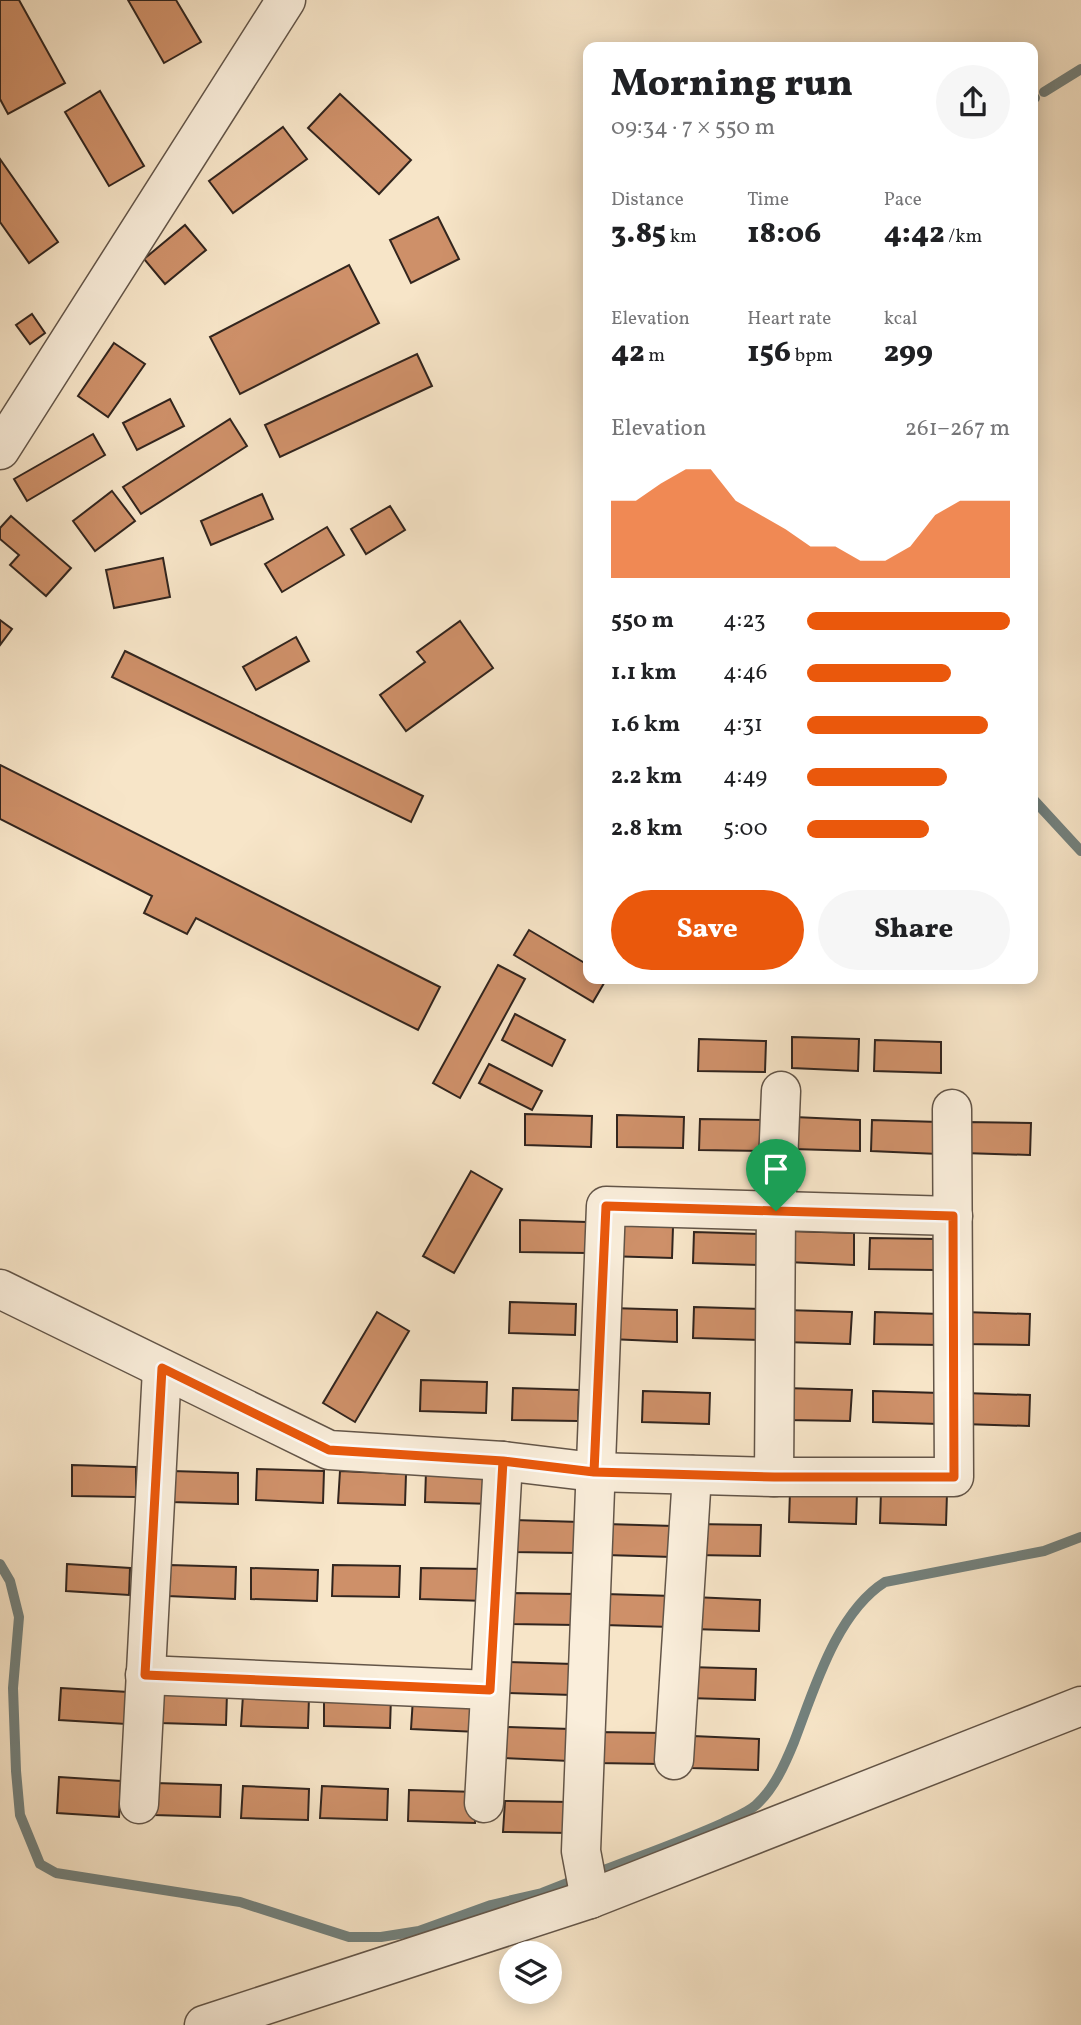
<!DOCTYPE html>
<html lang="en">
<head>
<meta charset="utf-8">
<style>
	body { margin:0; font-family:Vollkorn,serif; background:#f6f6f6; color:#202124; height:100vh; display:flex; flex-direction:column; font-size:26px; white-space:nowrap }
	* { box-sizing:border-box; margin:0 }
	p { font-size:23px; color:#757577 }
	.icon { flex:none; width:38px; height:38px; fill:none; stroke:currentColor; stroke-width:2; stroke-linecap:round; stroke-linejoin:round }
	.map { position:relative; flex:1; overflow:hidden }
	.sheet { position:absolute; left:583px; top:42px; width:455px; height:942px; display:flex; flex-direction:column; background:#fff; border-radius:14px; box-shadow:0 4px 18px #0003 }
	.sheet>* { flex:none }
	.fabs { position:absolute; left:499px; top:1941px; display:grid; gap:14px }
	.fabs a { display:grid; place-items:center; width:63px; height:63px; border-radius:50%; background:#fff; box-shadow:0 4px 18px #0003; font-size:35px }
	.pin { position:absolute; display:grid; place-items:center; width:60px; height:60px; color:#fff; margin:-72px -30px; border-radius:50% 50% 50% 0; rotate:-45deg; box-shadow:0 0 7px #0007 }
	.pin .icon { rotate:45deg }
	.round { display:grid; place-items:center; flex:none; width:74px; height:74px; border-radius:37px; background:#f6f6f6 }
	.overview { display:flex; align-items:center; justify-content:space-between; height:119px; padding:0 28px }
	h1 { font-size:38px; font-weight:800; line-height:52px }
	.stats { display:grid; grid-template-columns:repeat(3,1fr); gap:10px; height:119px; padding:7px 28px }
	.stats div { display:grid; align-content:center }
	.stats b { font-size:30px; font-weight:800 }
	.stats small { font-size:19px; font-weight:400 }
	.stats p { font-size:19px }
	.chart { height:196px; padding:14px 28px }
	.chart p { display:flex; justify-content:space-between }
	.chart svg { width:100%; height:126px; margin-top:7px; fill:#ea580c; opacity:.7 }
	.primary-button { display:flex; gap:14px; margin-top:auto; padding:14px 28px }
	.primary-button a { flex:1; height:80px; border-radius:42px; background:#ea580c; color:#fff; font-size:28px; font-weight:800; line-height:80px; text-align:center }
	.primary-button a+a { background:#f6f6f6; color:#202124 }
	ul { padding:0 28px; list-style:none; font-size:23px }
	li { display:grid; grid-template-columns:112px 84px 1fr; align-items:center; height:52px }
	li i { height:18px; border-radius:9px; background:#ea580c }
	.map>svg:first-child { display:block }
</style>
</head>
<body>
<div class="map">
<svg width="1081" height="2025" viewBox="0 0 1081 2025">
	<rect width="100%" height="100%" fill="#f7e5c8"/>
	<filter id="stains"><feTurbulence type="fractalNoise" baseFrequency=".00286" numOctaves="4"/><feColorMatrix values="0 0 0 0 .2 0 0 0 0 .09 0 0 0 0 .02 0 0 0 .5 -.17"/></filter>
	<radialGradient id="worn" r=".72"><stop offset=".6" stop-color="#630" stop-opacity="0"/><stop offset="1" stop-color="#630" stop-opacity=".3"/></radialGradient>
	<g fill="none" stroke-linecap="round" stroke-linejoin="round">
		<g stroke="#73817d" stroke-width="10">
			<path d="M1044,92l37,-23"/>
			<path d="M1032,100l3,-2"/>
			<path d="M1032,798l49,53"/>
			<path d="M0,1564l10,17 9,36 -6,71 3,83 4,44 20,49 16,9 184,29 109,35h32l38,-6 72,-26 51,-12 28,-11"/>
			<path d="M594,1874c43,-17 87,-32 129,-51 10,-5 24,-10 33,-18 18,-16 29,-41 38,-63 20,-52 42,-129 91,-160l159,-31 37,-14"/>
		</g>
	</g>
	<g fill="#ce9069" stroke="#32251e" stroke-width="2">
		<path d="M0,0h19l46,83 -57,31 -8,-15z"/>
		<path d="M128,0h48l25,42 -37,21z"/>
		<path d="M100,91l44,75 -35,20 -44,-74z"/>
		<path d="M340,94l71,66 -32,34 -71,-66z"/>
		<path d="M283,127l24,32 -74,54 -24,-32z"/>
		<path d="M0,159l58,83 -29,21 -29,-41z"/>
		<path d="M438,217l21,42 -48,24 -21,-43z"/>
		<path d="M185,225l21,25 -41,34 -21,-25z"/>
		<path d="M349,265l30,58 -139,71 -30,-57z"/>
		<path d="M32,314l13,19 -15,11 -14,-19z"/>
		<path d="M114,343l31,21 -37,53 -30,-21z"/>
		<path d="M417,354l15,32 -152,71 -15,-32z"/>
		<path d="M170,399l14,27 -47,24 -14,-27z"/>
		<path d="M230,419l17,27 -106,68 -18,-27z"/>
		<path d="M93,434l12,21 -78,46 -13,-22z"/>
		<path d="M112,491l23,30 -40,30 -22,-30z"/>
		<path d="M262,494l11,25 -62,26 -10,-24z"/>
		<path d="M390,506l15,24 -39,24 -15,-25z"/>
		<path d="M11,516l60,52 -25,28 -36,-31 9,-10 -19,-16v-11z"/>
		<path d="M327,527l17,28 -62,37 -17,-28z"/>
		<path d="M163,558l7,39 -56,11 -8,-38z"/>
		<path d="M0,620l12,9 -12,16z"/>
		<path d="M460,621l33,47 -87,63 -26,-36 45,-33 -8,-10z"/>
		<path d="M296,637l13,24 -53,29 -13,-23z"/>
		<path d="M125,651l298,145 -12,26 -299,-145z"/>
		<path d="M0,765l440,222 -22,43 -222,-112 -9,16 -43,-21 8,-17 -152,-77z"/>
		<path d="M529,930l59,35v13h19l-14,24 -79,-47z"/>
		<path d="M498,965l27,14 -65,119 -27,-15z"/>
		<path d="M515,1014l50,26 -13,26 -50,-26z"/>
		<path d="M792,1037l67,2 -1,32 -66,-3z"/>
		<path d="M699,1039l67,2 -1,31 -67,-1z"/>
		<path d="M875,1040l66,2v31l-67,-2z"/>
		<path d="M489,1064l53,27 -10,19 -53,-27z"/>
		<path d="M525,1114l67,2 -1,31 -66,-2z"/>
		<path d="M617,1115l67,2 -1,31 -66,-1z"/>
		<path d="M794,1117l66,3v31l-67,-2z"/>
		<path d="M700,1119l67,1 -1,31 -67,-1z"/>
		<path d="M872,1120l67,2 -1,32 -67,-3z"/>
		<path d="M964,1122l67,1 -1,32 -66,-2z"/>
		<path d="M471,1171l31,18 -48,84 -31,-17z"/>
		<path d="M520,1220l67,2 -1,31 -66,-1z"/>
		<path d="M606,1225l67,2 -1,31 -66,-2z"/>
		<path d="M788,1231l66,2v32l-67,-3z"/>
		<path d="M694,1232l66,2 -1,31 -66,-2z"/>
		<path d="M870,1238l66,1 -1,31 -66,-1z"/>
		<path d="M510,1302l66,2 -1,31 -66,-2z"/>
		<path d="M694,1307l67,2 -1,31 -67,-2z"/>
		<path d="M611,1308l66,2v32l-67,-3z"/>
		<path d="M785,1310l67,2 -2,32 -66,-2z"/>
		<path d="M377,1312l32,19 -54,91 -32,-19z"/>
		<path d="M875,1312l66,2v31l-67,-1z"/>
		<path d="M963,1312l67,2 -1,31 -67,-1z"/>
		<path d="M421,1380l66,2 -1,31 -66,-2z"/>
		<path d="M513,1388l66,2 -1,31 -66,-1z"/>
		<path d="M785,1388l67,2 -2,31 -66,-1z"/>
		<path d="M643,1391l67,2 -1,31 -67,-2z"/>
		<path d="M873,1391l67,2 -1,31 -66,-2z"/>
		<path d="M964,1393l66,2 -1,31 -66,-2z"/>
		<path d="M72,1465l64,2v30l-64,-1z"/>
		<path d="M257,1469l67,2 -1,32 -67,-3z"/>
		<path d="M172,1471l66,2v31l-67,-2z"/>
		<path d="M340,1471l66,3 -1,31 -67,-2z"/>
		<path d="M426,1471l67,2 -1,31 -67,-2z"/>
		<path d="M790,1491l67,1 -1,32 -67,-2z"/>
		<path d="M881,1491l66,2 -1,32 -66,-2z"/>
		<path d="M513,1520l67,2 -1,31 -67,-1z"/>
		<path d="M606,1524l67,2 -1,31 -66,-2z"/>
		<path d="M694,1524l67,1 -1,31 -67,-1z"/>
		<path d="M67,1564l63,4 -1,27 -63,-4z"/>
		<path d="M170,1565l66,2 -1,32 -67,-3z"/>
		<path d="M333,1565l67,1 -1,31 -67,-1z"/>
		<path d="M251,1568l67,2 -1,31 -66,-2z"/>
		<path d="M421,1568l66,1 -1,32 -66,-2z"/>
		<path d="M511,1593l67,1 -2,31 -66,-1z"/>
		<path d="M605,1594l67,2 -1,31 -67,-2z"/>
		<path d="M693,1597l67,3 -1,31 -67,-2z"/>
		<path d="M507,1662l66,2 -1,31 -66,-2z"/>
		<path d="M689,1667l67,2 -1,31 -67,-2z"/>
		<path d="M61,1688l67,4 -2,32 -67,-4z"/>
		<path d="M160,1692l67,1 -1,32 -66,-2z"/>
		<path d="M243,1695l66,2 -1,31 -67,-2z"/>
		<path d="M324,1695l67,2 -1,31 -66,-2z"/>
		<path d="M413,1698l66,2 -1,32 -67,-3z"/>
		<path d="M504,1727l66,2 -1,32 -66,-3z"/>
		<path d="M596,1732l67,1 -1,31 -67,-1z"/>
		<path d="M693,1736l66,3 -1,31 -66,-2z"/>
		<path d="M59,1777l62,4 -2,36 -62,-4z"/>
		<path d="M155,1783l66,2 -1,32 -66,-2z"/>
		<path d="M243,1786l66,3 -1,31 -67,-2z"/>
		<path d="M322,1786l66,3 -1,31 -67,-2z"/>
		<path d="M409,1790l67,2 -1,31 -67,-2z"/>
		<path d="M505,1801l66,1 -1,31 -67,-1z"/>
	</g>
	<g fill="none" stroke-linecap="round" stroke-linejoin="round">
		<defs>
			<g id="minor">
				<path d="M0,450l286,-450"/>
				<path d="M0,1289l329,161 174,11 91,11 180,5h180l-2,-368"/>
				<path d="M774,1477l2,-266 5,-120"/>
				<path d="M145,1675l345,15"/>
				<path d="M674,1760l18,-285"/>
				<path d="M484,1803l19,-342"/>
				<path d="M139,1804l23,-435"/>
				<path d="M590,1899l-9,-48 25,-645 347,10"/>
				<path d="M204,2025l386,-126 491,-193"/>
			</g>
		</defs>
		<use href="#minor" stroke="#635548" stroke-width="41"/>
		<use href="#minor" stroke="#faeedb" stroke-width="38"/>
	</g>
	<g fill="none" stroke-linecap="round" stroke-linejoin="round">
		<defs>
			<path id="route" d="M776,1211l-170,-5 -12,266 -91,-11 -13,229 -345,-15 17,-307 167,82 174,11 91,11 180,5h180l-1,-261 -177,-5"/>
		</defs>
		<use href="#route" stroke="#fff" stroke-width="14"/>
		<use href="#route" stroke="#ea580c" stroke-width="9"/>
	</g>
	<rect width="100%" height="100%" filter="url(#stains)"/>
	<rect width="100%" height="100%" fill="url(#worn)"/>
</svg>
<div class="fabs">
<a><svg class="icon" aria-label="layers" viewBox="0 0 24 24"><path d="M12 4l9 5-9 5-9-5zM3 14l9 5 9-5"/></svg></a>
</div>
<div class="pin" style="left:776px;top:1211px;background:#1e9e55"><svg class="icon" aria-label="arrive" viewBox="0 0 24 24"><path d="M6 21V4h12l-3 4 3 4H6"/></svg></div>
<section class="sheet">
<div class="overview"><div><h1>Morning run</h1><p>09:34 · 7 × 550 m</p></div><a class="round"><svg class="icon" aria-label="share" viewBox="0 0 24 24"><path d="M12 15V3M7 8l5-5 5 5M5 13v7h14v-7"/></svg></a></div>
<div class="stats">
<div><p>Distance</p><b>3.85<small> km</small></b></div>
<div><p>Time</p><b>18:06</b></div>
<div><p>Pace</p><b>4:42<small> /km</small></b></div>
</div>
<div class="stats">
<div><p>Elevation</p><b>42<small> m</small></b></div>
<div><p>Heart rate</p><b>156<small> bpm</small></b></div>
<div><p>kcal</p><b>299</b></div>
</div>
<div class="chart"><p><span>Elevation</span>261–267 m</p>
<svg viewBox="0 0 160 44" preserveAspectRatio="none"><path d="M0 44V17L10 17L20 11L30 6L40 6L50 17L60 22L70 27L80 33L90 33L100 38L110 38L120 33L130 22L140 17L150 17L160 17V44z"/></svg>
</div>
<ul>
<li><b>550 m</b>4:23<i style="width:100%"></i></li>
<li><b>1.1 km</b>4:46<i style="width:71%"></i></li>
<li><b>1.6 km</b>4:31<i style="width:89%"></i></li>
<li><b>2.2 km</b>4:49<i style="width:69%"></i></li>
<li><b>2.8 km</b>5:00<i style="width:60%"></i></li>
</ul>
<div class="primary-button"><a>Save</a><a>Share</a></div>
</section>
</div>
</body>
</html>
